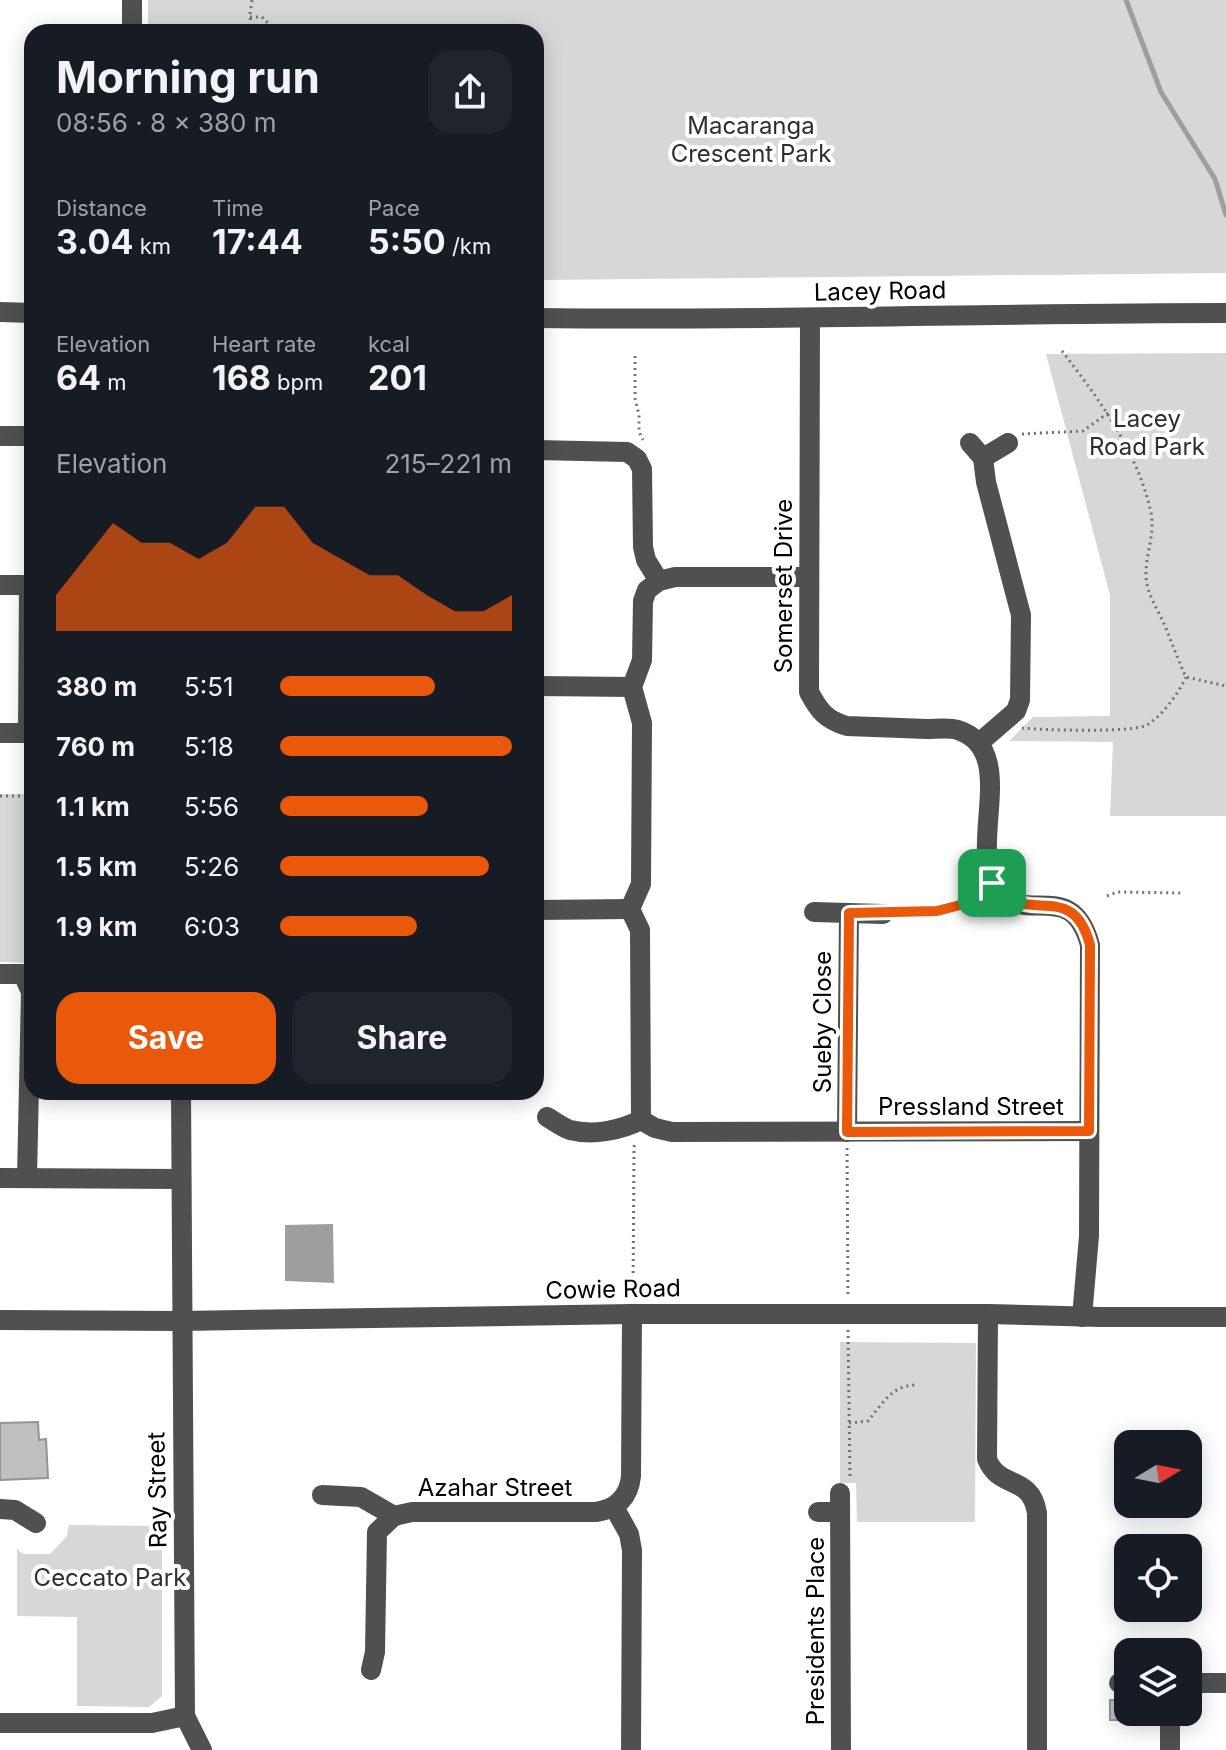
<!DOCTYPE html>
<html lang="en">
<head>
<meta charset="utf-8">
<style>
	body { margin:0; font-family:Inter,sans-serif; background:#20242c; color:#f1f3f6; height:100vh; display:flex; flex-direction:column; font-size:30px; white-space:nowrap }
	* { box-sizing:border-box; margin:0 }
	p { font-size:26px; color:#9ea1a6 }
	.icon { flex:none; width:44px; height:44px; fill:none; stroke:currentColor; stroke-width:2; stroke-linecap:round; stroke-linejoin:round }
	.map { position:relative; flex:1; overflow:hidden }
	.sheet { position:absolute; left:24px; top:24px; width:520px; height:1076px; display:flex; flex-direction:column; background:#171b24; border-radius:24px; box-shadow:0 4px 20px #0003 }
	.sheet>* { flex:none }
	.needle { width:52px; rotate:80deg }
	.tools { position:absolute; left:1114px; top:1430px; display:grid; gap:16px }
	.tools a { display:grid; place-items:center; width:88px; height:88px; border-radius:16px; background:#171b24; box-shadow:0 4px 20px #0003; font-size:40px }
	.pin { position:absolute; display:grid; place-items:center; width:68px; height:68px; color:#fff; margin:-34px; border-radius:16px; box-shadow:0 4px 12px #0006 }
	.round { display:grid; place-items:center; flex:none; width:84px; height:84px; border-radius:24px; background:#20242c }
	.head { display:flex; align-items:center; justify-content:space-between; height:136px; padding:0 32px }
	h1 { font-size:44px; font-weight:700; line-height:60px }
	.figures { display:grid; grid-template-columns:repeat(3,1fr); gap:12px; height:136px; padding:8px 32px }
	.figures div { display:grid; align-content:center }
	.figures b { font-size:34px; font-weight:700 }
	.figures small { font-size:22px; font-weight:400 }
	.figures p { font-size:22px }
	.chart { height:224px; padding:16px 32px }
	.chart p { display:flex; justify-content:space-between }
	.chart svg { width:100%; height:144px; margin-top:8px; fill:#ea580c; opacity:.7 }
	.cta { display:flex; gap:16px; margin-top:auto; padding:16px 32px }
	.cta a { flex:1; height:92px; border-radius:24px; background:#ea580c; color:#fff; font-size:32px; font-weight:700; line-height:92px; text-align:center }
	.cta a+a { background:#20242c; color:#f1f3f6 }
	ul { padding:0 32px; list-style:none; font-size:26px }
	li { display:grid; grid-template-columns:128px 96px 1fr; align-items:center; height:60px }
	li i { height:20px; border-radius:10px; background:#ea580c }
	.map>svg:first-child { display:block }
</style>
</head>
<body>
<div class="map">
<svg width="1226" height="1750" viewBox="0 0 1226 1750">
	<rect width="100%" height="100%" fill="#fff"/>
	<g fill="#d7d7d7">
		<path d="M148,0h1078v273l-690,7v-248h-388z"/>
		<path d="M1226,353v463h-116l3,-74 -104,-1 24,-24 77,-1v-121l-64,-241z"/>
		<path d="M0,794h32v169l-32,-1z"/>
		<path d="M840,1342l136,1 -1,179h-118l-1,-39h-16z"/>
		<path d="M69,1525l93,1v170l-13,11 -72,-1v-89l-60,-1v-67l6,5h27l17,-18z"/>
	</g>
	<path fill="#9e9e9e" d="M333,1224l1,59 -49,-2v-56z"/>
	<g fill="none" stroke-linecap="round" stroke-linejoin="round">
		<path stroke="#9e9e9e" stroke-width="5" d="M1126,0l35,92 54,87 11,36"/>
	</g>
	<g fill="#c0c0c0" stroke="#949494" stroke-width="2">
		<path d="M38,1422l1,18 7,-1 2,39 -48,2v-57z"/>
		<rect x="1110" y="1700" width="18" height="20"/>
	</g>
	<g fill="none" stroke-linecap="round" stroke-linejoin="round">
		<g stroke="#727272" stroke-width="3" stroke-dasharray="2 4" stroke-linecap="butt">
			<path d="M250,17h12l14,15"/>
			<path d="M251,32l-1,-18 2,-14"/>
			<path d="M1062,351c37,48 76,101 89,162 4,21 -5,40 -5,61 0,20 12,35 19,52 7,17 13,34 21,51l40,9"/>
			<path d="M635,356v42l4,17v17l4,8"/>
			<path d="M1022,434l61,-3 25,-18"/>
			<path d="M1022,728c20,2 110,5 125,-3 16,-10 31,-31 39,-48"/>
			<path d="M0,796h32"/>
			<path d="M1107,896l10,-4 64,1"/>
			<path d="M900,911c32,0 53,1 80,-18"/>
			<path d="M28,959l4,-10"/>
			<path d="M847,1148l1,148"/>
			<path d="M633,1297l1,-150 2,-5"/>
			<path d="M848,1330l2,148"/>
			<path d="M849,1423l19,-2c14,-17 24,-36 48,-36"/>
		</g>
		<g stroke="#505050" stroke-width="20">
			<path d="M132,0v32"/>
			<path d="M0,312l32,1"/>
			<path d="M536,318c230,3 460,-5 690,-5"/>
			<path d="M810,319l-1,373c10,19 17,28 38,34 27,1 53,2 80,3 9,0 22,-2 31,1 64,21 6,122 41,162 28,33 73,-14 91,53l-1,291 -7,81"/>
			<path d="M0,436h32"/>
			<path d="M970,443l13,15 25,-15"/>
			<path d="M536,450l91,2 10,7 5,10 1,78 3,13 13,21"/>
			<path d="M809,577h-134l-16,4 -12,9 -4,11 -1,59 -10,27 10,36 -1,161 -11,25 10,21 1,190 14,8 17,4 417,-1"/>
			<path d="M0,585h29l-1,148h4"/>
			<path d="M536,686l96,1"/>
			<path d="M0,733h28"/>
			<path d="M979,743l37,-32 4,-11 1,-85 -35,-133 -3,-24"/>
			<path d="M536,910l94,-1"/>
			<path d="M814,912l69,2"/>
			<path d="M0,974h23l8,18 -4,186"/>
			<path d="M181,1092l4,624 17,34"/>
			<path d="M547,1117c7,4 15,10 23,13 24,6 51,0 71,-10"/>
			<path d="M847,1132l2,-219"/>
			<path d="M0,1178l181,1"/>
			<path d="M988,1314l-1,145c12,31 44,15 50,54v237"/>
			<path d="M0,1320l181,1 451,-7h356l113,3h125"/>
			<path d="M840,1493l1,257"/>
			<path d="M322,1495l39,2 33,19"/>
			<path d="M614,1507l15,27 3,16 -1,200"/>
			<path d="M0,1509l15,1 21,13"/>
			<path d="M818,1512h22"/>
			<path d="M371,1670l4,-18 2,-120 17,-16 18,-4h184c21,-3 33,-15 35,-36l1,-162"/>
			<path d="M1119,1683h9"/>
			<path d="M1188,1683h38"/>
			<path d="M1170,1712v38"/>
			<path d="M0,1723h152l33,-7"/>
		</g>
	</g>
	<g fill="none" stroke-linecap="round" stroke-linejoin="round">
		<defs>
			<path id="route" d="M992,883c32,47 80,-7 98,62l-1,186 -242,1 2,-219 88,-2 27,-7z"/>
		</defs>
		<use href="#route" stroke="#fff" stroke-width="16"/>
		<use href="#route" stroke="#ea580c" stroke-width="10"/>
	</g>
	<g text-anchor="middle" dominant-baseline="central" stroke-width="8" stroke-linejoin="round" paint-order="stroke">
		<g font-size="24" fill="#2e2e2e" stroke="#fff">
			<text x="751" y="125">Macaranga<tspan x="751" dy="28">Crescent Park</tspan></text>
			<text x="1147" y="418">Lacey<tspan x="1147" dy="28">Road Park</tspan></text>
			<text x="110" y="1577">Ceccato Park</text>
		</g>
		<g font-size="24" fill="#000" stroke="#fff">
			<text transform="translate(880 291) rotate(-1)">Lacey Road</text>
			<text transform="translate(783 586) rotate(-90)">Somerset Drive</text>
			<text transform="translate(822 1022) rotate(-90)">Sueby Close</text>
			<text x="971" y="1106">Pressland Street</text>
			<text transform="translate(613 1289) rotate(-1)">Cowie Road</text>
			<text x="495" y="1487">Azahar Street</text>
			<text transform="translate(157 1490) rotate(-91)">Ray Street</text>
			<text transform="translate(815 1631) rotate(-90)">Presidents Place</text>
		</g>
	</g>
</svg>
<div class="tools">
<a><svg class="needle" viewBox="-14 -14 28 28"><path d="M0-13l5 13h-10z" fill="#e53935"/><path d="M0 13l5-13h-10z" fill="#9ea1a6"/></svg></a>
<a><svg class="icon" aria-label="locate" viewBox="0 0 24 24"><circle cx="12" cy="12" r="6"/><path d="M12 2v4M12 18v4M2 12h4M18 12h4"/></svg></a>
<a><svg class="icon" aria-label="layers" viewBox="0 0 24 24"><path d="M12 4l9 5-9 5-9-5zM3 14l9 5 9-5"/></svg></a>
</div>
<div class="pin" style="left:992px;top:883px;background:#1e9e55"><svg class="icon" aria-label="arrive" viewBox="0 0 24 24"><path d="M6 21V4h12l-3 4 3 4H6"/></svg></div>
<section class="sheet">
<div class="head"><div><h1>Morning run</h1><p>08:56 · 8 × 380 m</p></div><a class="round"><svg class="icon" aria-label="share" viewBox="0 0 24 24"><path d="M12 15V3M7 8l5-5 5 5M5 13v7h14v-7"/></svg></a></div>
<div class="figures">
<div><p>Distance</p><b>3.04<small> km</small></b></div>
<div><p>Time</p><b>17:44</b></div>
<div><p>Pace</p><b>5:50<small> /km</small></b></div>
</div>
<div class="figures">
<div><p>Elevation</p><b>64<small> m</small></b></div>
<div><p>Heart rate</p><b>168<small> bpm</small></b></div>
<div><p>kcal</p><b>201</b></div>
</div>
<div class="chart"><p><span>Elevation</span>215–221 m</p>
<svg viewBox="0 0 160 44" preserveAspectRatio="none"><path d="M0 44V33L10 22L20 11L30 17L40 17L50 22L60 17L70 6L80 6L90 17L100 22L110 27L120 27L130 33L140 38L150 38L160 33V44z"/></svg>
</div>
<ul>
<li><b>380 m</b>5:51<i style="width:67%"></i></li>
<li><b>760 m</b>5:18<i style="width:100%"></i></li>
<li><b>1.1 km</b>5:56<i style="width:64%"></i></li>
<li><b>1.5 km</b>5:26<i style="width:90%"></i></li>
<li><b>1.9 km</b>6:03<i style="width:59%"></i></li>
</ul>
<div class="cta"><a>Save</a><a>Share</a></div>
</section>
</div>
</body>
</html>
